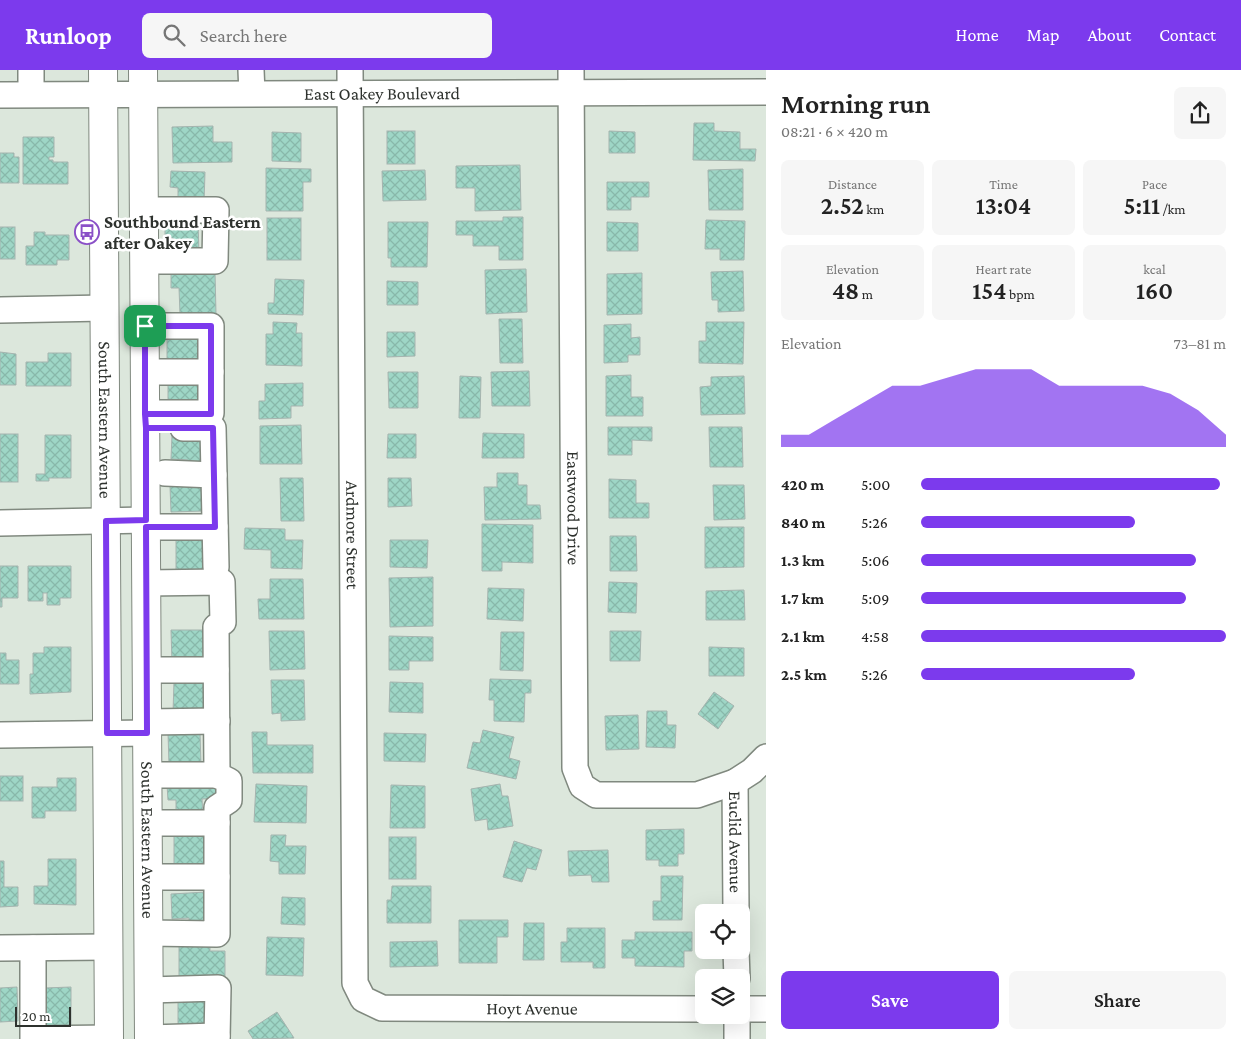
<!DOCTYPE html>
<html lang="en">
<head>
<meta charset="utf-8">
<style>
	body { margin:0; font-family:"Crimson Pro",serif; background:#f6f6f6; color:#222; height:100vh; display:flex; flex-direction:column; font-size:19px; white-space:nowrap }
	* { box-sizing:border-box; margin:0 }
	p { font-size:16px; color:#767676 }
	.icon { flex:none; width:28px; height:28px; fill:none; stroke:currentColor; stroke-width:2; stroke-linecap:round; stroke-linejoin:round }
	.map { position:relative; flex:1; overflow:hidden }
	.panel { display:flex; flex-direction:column; background:#fff; width:475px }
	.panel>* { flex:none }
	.fabs { position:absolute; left:695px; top:834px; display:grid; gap:10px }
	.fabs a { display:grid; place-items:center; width:55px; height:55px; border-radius:8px; background:#fff; box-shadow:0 5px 20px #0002; font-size:25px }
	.scale { position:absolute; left:15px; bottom:12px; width:56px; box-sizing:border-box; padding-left:5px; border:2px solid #2e322e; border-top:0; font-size:14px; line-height:18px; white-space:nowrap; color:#2e322e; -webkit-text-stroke:4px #fff; paint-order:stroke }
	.pin { position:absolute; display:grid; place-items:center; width:42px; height:42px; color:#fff; margin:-21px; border-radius:10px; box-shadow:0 2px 8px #0006 }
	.round { display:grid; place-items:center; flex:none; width:52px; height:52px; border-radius:8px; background:#f6f6f6 }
	.headline { display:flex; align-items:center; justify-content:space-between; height:85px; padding:0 15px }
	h1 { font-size:28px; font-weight:600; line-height:38px }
	.metrics { display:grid; grid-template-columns:repeat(3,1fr); gap:8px; height:85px; padding:5px 15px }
	.metrics div { display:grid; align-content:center; border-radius:8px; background:#f6f6f6; text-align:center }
	.metrics b { font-size:25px; font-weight:600 }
	.metrics small { font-size:14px; font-weight:400 }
	.metrics p { font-size:14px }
	.chart { height:140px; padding:10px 15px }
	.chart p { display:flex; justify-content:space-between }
	.chart svg { width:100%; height:90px; margin-top:5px; fill:#7c3aed; opacity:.7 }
	.button { display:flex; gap:10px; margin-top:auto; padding:10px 15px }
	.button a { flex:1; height:58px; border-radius:8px; background:#7c3aed; color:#fff; font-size:20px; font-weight:600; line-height:58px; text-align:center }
	.button a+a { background:#f6f6f6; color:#222 }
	ul { padding:0 15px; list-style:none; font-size:16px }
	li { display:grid; grid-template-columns:80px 60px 1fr; align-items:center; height:38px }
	li i { height:12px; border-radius:6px; background:#7c3aed }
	header { display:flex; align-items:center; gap:30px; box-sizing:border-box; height:70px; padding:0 25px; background:#7c3aed; color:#fff }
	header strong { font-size:24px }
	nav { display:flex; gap:28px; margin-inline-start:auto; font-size:18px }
	.search { width:350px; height:45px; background:#f6f6f6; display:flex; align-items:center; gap:12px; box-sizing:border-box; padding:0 18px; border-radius:8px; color:#767676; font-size:19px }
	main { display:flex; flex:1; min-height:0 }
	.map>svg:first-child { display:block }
</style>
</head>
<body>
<header>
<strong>Runloop</strong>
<div class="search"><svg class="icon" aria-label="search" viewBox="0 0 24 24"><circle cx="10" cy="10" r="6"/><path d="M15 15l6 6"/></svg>Search here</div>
<nav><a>Home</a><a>Map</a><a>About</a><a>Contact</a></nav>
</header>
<main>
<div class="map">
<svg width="766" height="969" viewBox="0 0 766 969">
	<defs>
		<pattern id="building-cross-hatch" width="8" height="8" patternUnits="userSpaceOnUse" patternTransform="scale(1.25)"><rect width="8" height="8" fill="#9ed6c6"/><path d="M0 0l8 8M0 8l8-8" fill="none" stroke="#88b8aa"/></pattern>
	</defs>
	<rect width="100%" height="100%" fill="#dce7dc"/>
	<g fill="url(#building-cross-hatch)" stroke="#a5b4af">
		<path d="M694,53h20v8l26,1v17h16l-1,12 -62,-1z"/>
		<path d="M213,56v16h19v20l-59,1 -1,-36z"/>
		<rect x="387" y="61" width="28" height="33"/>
		<path d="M609,61l26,1v21h-26z"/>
		<path d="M272,62l29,1v29l-29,-1z"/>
		<path d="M23,67h31v20h-5v3h4v2h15v22h-45z"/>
		<path d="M0,83h14v4h5v26h-19z"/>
		<path d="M520,95l1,45 -46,1v-23h-19v-22z"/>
		<path d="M266,98l45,1v13h-8v29h-37z"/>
		<path d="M743,99v41h-34l-1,-40z"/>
		<path d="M425,100l1,30 -43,1 -1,-30z"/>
		<path d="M171,101l34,1 -1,31 -26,-1v-14l-8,-1z"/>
		<path d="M607,112h42v15h-18v13h-24z"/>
		<path d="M503,147h20v43h-24v-14h-26v-11h-17v-14h47z"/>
		<rect x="267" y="148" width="34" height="42"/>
		<path d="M706,150l39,1 -1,39h-24v-11h-15z"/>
		<path d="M198,152l1,32h-25l-1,-16h-8v-15z"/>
		<path d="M388,152h40l-1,45h-36v-9h-3z"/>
		<path d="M607,152l31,1v28h-31z"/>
		<rect x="0" y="157" width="15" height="32"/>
		<path d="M34,162h11v3h24v25h-12v5h-31v-19h8z"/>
		<path d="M526,199l1,43 -41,2 -1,-44z"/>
		<path d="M743,201l1,40 -26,1v-12h-6l-1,-28z"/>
		<path d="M215,202l1,42h-36l-1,-26h-8v-15z"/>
		<path d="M642,203v41l-35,1v-41z"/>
		<path d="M275,209l29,1 -1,35 -35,-1v-11h6z"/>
		<path d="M387,211l31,1v23h-31z"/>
		<path d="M499,249h23l1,44h-23z"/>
		<path d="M273,252l24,1 -1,10h6v33l-36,-1v-31h7z"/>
		<path d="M706,252h38l-1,42 -44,-1v-22h7z"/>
		<path d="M631,254v14l9,-1v18h-12v7l-24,1v-38z"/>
		<path d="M387,262h28v24l-28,1z"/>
		<path d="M167,263h31l1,32 -32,1z"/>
		<path d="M0,282l16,2v31h-16z"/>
		<path d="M48,283h23v33h-45v-24h22z"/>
		<path d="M529,301l1,35h-38l-1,-34z"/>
		<path d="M388,302h30v36h-29z"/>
		<path d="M631,305v22h12v19h-37v-40z"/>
		<path d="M460,306l21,1 -1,41h-21z"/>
		<path d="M744,306l1,38 -44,1 -1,-28 11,-1v-9z"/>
		<path d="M168,307h30l1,30 -31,1z"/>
		<path d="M303,313v23h-12v12l-32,1v-18h6v-17z"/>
		<path d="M301,355l1,39h-42v-38z"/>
		<path d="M608,357h44v14l-20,-1v15h-24z"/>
		<path d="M709,357h33l1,40h-33z"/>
		<path d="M483,363l41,1v24h-42z"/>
		<rect x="0" y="364" width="18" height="48"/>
		<path d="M388,364h28v24h-29z"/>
		<path d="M45,365h26v43h-22v3h-13v-7h9z"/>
		<path d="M172,365l31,1v32l-15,-1v-7l-17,-1z"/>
		<path d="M497,403h21v12h9v20h13l1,14 -56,1 -1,-33h13z"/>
		<path d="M203,407l1,34 -33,1 -1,-26h17z"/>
		<path d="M280,408h23l1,43h-23z"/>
		<path d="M388,408h23l1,28 -24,1z"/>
		<path d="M609,409l27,1v23h13v15h-40z"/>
		<path d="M713,415h31l1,34 -31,1z"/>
		<path d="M482,454l51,1v38l-31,-1v9h-20z"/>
		<path d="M705,457h39v40l-39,1z"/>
		<path d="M245,458l40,1v11h18l-1,29 -31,-1v-18l-27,-1z"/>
		<path d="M610,466h26l1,35h-27z"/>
		<path d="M176,467l32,1v33h-32z"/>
		<path d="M390,470h38l-1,28 -37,-1z"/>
		<path d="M0,496h18v32h-16v9h-2z"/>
		<path d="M28,496h43v32h-11v7h-13v-12h-4v8h-15z"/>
		<path d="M433,507v49l-43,1 -1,-49z"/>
		<path d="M270,509h33l1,40h-45l-1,-20h12z"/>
		<path d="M609,512l28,1 -1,30 -28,-1z"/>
		<path d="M488,518l36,1 -1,32 -36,-2z"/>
		<path d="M744,520l1,30h-39v-29z"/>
		<path d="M171,560h34l1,32 -34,1z"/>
		<path d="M269,561h35l1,38 -35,1z"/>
		<path d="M610,561h31l-1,30h-30z"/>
		<path d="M501,562h23l-1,39 -23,-1z"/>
		<path d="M389,566l44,1v24h-24v9h-20z"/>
		<path d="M44,577h27v45l-41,2v-20h3v-21h11z"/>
		<path d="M709,577l35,1v28h-35z"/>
		<path d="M0,583h6v7h13v24h-19z"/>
		<path d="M490,609l41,1v13h-6l-1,29 -30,-1v-21h-5z"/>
		<path d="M271,610h33l1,40 -24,1v-8l-9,1z"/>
		<path d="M174,611l32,1v31h-33z"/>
		<path d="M390,612l33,1v30l-34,-1z"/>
		<path d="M714,622l20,14 -16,23 -20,-15z"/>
		<path d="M647,641h20v14h9l-1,23 -29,-1z"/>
		<path d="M638,645l1,34 -33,1 -1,-34z"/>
		<path d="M483,660l31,7 -5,21 11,3 -4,18 -49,-11 6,-26 7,1z"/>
		<path d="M252,662h15v13h46v28h-60z"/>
		<path d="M168,663h32l1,32h-32z"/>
		<path d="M384,663l42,1 -1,28 -41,-1z"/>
		<rect x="0" y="706" width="23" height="25"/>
		<path d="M57,708h19v33h-31v7h-13v-31h25z"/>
		<path d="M220,714v14l-18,1 1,18 -27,1v-18h-8l-1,-15z"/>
		<path d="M256,714l51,2 -1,37 -52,-1z"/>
		<path d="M500,714l2,12h6l5,30 -25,4 -1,-11 -12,2 -4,-32z"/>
		<path d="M391,715l34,1v42h-35z"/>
		<path d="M684,759v25h-6v12h-19v-6h-13v-30z"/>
		<path d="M271,765h15l-1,11h21l-1,28h-26v-12l-9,-1z"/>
		<rect x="174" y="766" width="38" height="31"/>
		<rect x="389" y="767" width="27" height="42"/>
		<path d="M514,771l28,9 -6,20 -9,-2 -5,14 -19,-5z"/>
		<path d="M608,780l1,32h-17l-1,-7 -22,1 -1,-25z"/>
		<path d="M48,789h28v46l-42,-1v-18h14z"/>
		<path d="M0,791h4v26h14v19l-18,1z"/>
		<path d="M661,806h22l-1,44h-29v-19h8z"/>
		<path d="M392,816h39v37h-44v-23h4z"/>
		<path d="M206,822l1,36 -18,1v-11l-17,1 -1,-25z"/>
		<path d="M282,827l23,1v27l-24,-1z"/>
		<path d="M459,850h49v17h-11v26h-38z"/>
		<path d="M524,853h20v37h-21z"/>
		<path d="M567,858h38v40h-12v-6h-32v-20h6z"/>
		<path d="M635,862h57v19h-8v16l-49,-1v-8h-13v-18h13z"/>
		<path d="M210,865v16h15v29h-46v-35z"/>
		<path d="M267,867l37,1 -1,38 -37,-1z"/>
		<path d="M437,871l1,25 -48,1v-25z"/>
		<path d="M17,917l1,34 -18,1v-34z"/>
		<path d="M71,917v45h-27v-44z"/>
		<path d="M210,925l1,32 -33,1v-32z"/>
		<path d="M277,942l17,26 -41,1 -5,-8z"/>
	</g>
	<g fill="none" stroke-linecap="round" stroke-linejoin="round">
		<defs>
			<g id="minor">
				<path d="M31,0v24"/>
				<path d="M251,0l1,23"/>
				<path id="s1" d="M350,0l5,913 8,16 19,9 322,1"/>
				<path id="s2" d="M571,0l4,698 7,18 14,9h101l38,-13 17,-11 14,-14"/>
				<path id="s3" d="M0,25l766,-3"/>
				<path d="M144,140h72l-1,51h-71"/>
				<path d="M0,240l105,-2"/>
				<path d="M145,256h66v87h-66"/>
				<path d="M145,302h66"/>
				<path d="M183,358h30l3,139"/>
				<path d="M165,403l49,2"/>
				<path d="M0,453l146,-3"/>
				<path d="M146,457h69"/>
				<path d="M146,513l76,-1 1,40"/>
				<path d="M147,600h69"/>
				<path d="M147,652l70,-1"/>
				<path d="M0,665l147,-2"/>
				<path d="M147,705h70"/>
				<path id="s4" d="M735,712l1,130"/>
				<path d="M148,753h69"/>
				<path d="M148,807h69"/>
				<path d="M148,863l69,1v-126l12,-8v-19l-12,-6 -1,-148"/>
				<path d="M0,878l108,-1"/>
				<path d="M33,878v91l76,-1"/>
				<path d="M736,880l1,28"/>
				<path d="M149,920l69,-2 -1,51"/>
				<path d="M741,939h25"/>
				<path d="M737,945v24"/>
				<path d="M149,968l68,-2"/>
			</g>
			<g id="major">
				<path id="s5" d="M103,0l6,969"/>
				<path id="s6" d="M143,0l6,969"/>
			</g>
		</defs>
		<use href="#minor" stroke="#80897f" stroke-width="28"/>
		<use href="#major" stroke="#80897f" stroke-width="30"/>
		<use href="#minor" stroke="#fff" stroke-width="25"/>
		<use href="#major" stroke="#fff" stroke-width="28"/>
	</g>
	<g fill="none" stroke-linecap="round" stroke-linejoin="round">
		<defs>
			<path id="route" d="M145,256v88l1,14v92l-40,1 1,212h40l-1,-206h69l-2,-99h-67l-1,-14h66v-88h-66"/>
		</defs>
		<use href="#route" stroke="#fff" stroke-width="10"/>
		<use href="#route" stroke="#7c3aed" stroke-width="6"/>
	</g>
	<defs>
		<symbol id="bus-ring" viewBox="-11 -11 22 22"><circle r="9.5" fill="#fff" stroke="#8a50c7" stroke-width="1.5"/><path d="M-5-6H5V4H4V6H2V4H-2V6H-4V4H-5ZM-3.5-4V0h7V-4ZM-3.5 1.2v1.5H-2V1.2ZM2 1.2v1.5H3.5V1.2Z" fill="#8a50c7"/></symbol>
	</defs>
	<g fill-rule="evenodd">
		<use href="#bus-ring" x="73" y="148" width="28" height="28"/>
	</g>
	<g text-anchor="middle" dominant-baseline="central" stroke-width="5" stroke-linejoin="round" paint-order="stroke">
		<g font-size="18" fill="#2e322e" stroke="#fff">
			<text stroke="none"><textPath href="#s3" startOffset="382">East Oakey Boulevard</textPath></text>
			<text stroke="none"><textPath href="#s5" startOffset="350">South Eastern Avenue</textPath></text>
			<text stroke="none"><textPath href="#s2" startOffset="438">Eastwood Drive</textPath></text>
			<text stroke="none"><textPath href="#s1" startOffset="465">Ardmore Street</textPath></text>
			<text stroke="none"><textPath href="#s6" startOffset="770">South Eastern Avenue</textPath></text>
			<text stroke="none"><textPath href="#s4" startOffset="60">Euclid Avenue</textPath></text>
			<text stroke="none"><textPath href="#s1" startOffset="1102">Hoyt Avenue</textPath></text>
		</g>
		<g font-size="18" font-weight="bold" fill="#2e322e" stroke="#fff" text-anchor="start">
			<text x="104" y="152">Southbound Eastern<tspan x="104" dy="21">after Oakey</tspan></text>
		</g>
	</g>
</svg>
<div class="fabs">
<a><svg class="icon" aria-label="locate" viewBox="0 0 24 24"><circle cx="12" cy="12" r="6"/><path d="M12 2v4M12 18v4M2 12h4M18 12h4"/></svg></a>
<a><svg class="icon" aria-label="layers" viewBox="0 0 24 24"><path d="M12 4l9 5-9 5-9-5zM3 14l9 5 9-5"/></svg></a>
</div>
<div class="scale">20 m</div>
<div class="pin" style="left:145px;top:256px;background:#1e9e55"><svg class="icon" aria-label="arrive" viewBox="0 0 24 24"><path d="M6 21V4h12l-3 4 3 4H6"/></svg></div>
</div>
<section class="panel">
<div class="headline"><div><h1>Morning run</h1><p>08:21 · 6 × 420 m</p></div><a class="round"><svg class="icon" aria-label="share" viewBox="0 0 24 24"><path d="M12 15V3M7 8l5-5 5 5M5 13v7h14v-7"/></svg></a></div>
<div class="metrics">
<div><p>Distance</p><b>2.52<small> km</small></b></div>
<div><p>Time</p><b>13:04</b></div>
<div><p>Pace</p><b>5:11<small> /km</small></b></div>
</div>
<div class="metrics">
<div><p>Elevation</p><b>48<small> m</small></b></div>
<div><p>Heart rate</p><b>154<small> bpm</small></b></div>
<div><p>kcal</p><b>160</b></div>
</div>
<div class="chart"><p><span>Elevation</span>73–81 m</p>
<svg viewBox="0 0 160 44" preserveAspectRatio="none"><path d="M0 44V38L10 38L20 30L30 22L40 14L50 14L60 10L70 6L80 6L90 6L100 14L110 14L120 14L130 14L140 18L150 26L160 38V44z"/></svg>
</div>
<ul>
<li><b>420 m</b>5:00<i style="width:98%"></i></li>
<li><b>840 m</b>5:26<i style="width:70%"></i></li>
<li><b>1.3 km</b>5:06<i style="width:90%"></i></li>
<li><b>1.7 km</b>5:09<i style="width:87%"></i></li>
<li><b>2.1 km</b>4:58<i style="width:100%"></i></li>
<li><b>2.5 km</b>5:26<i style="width:70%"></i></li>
</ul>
<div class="button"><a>Save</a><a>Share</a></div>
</section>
</main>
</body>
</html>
